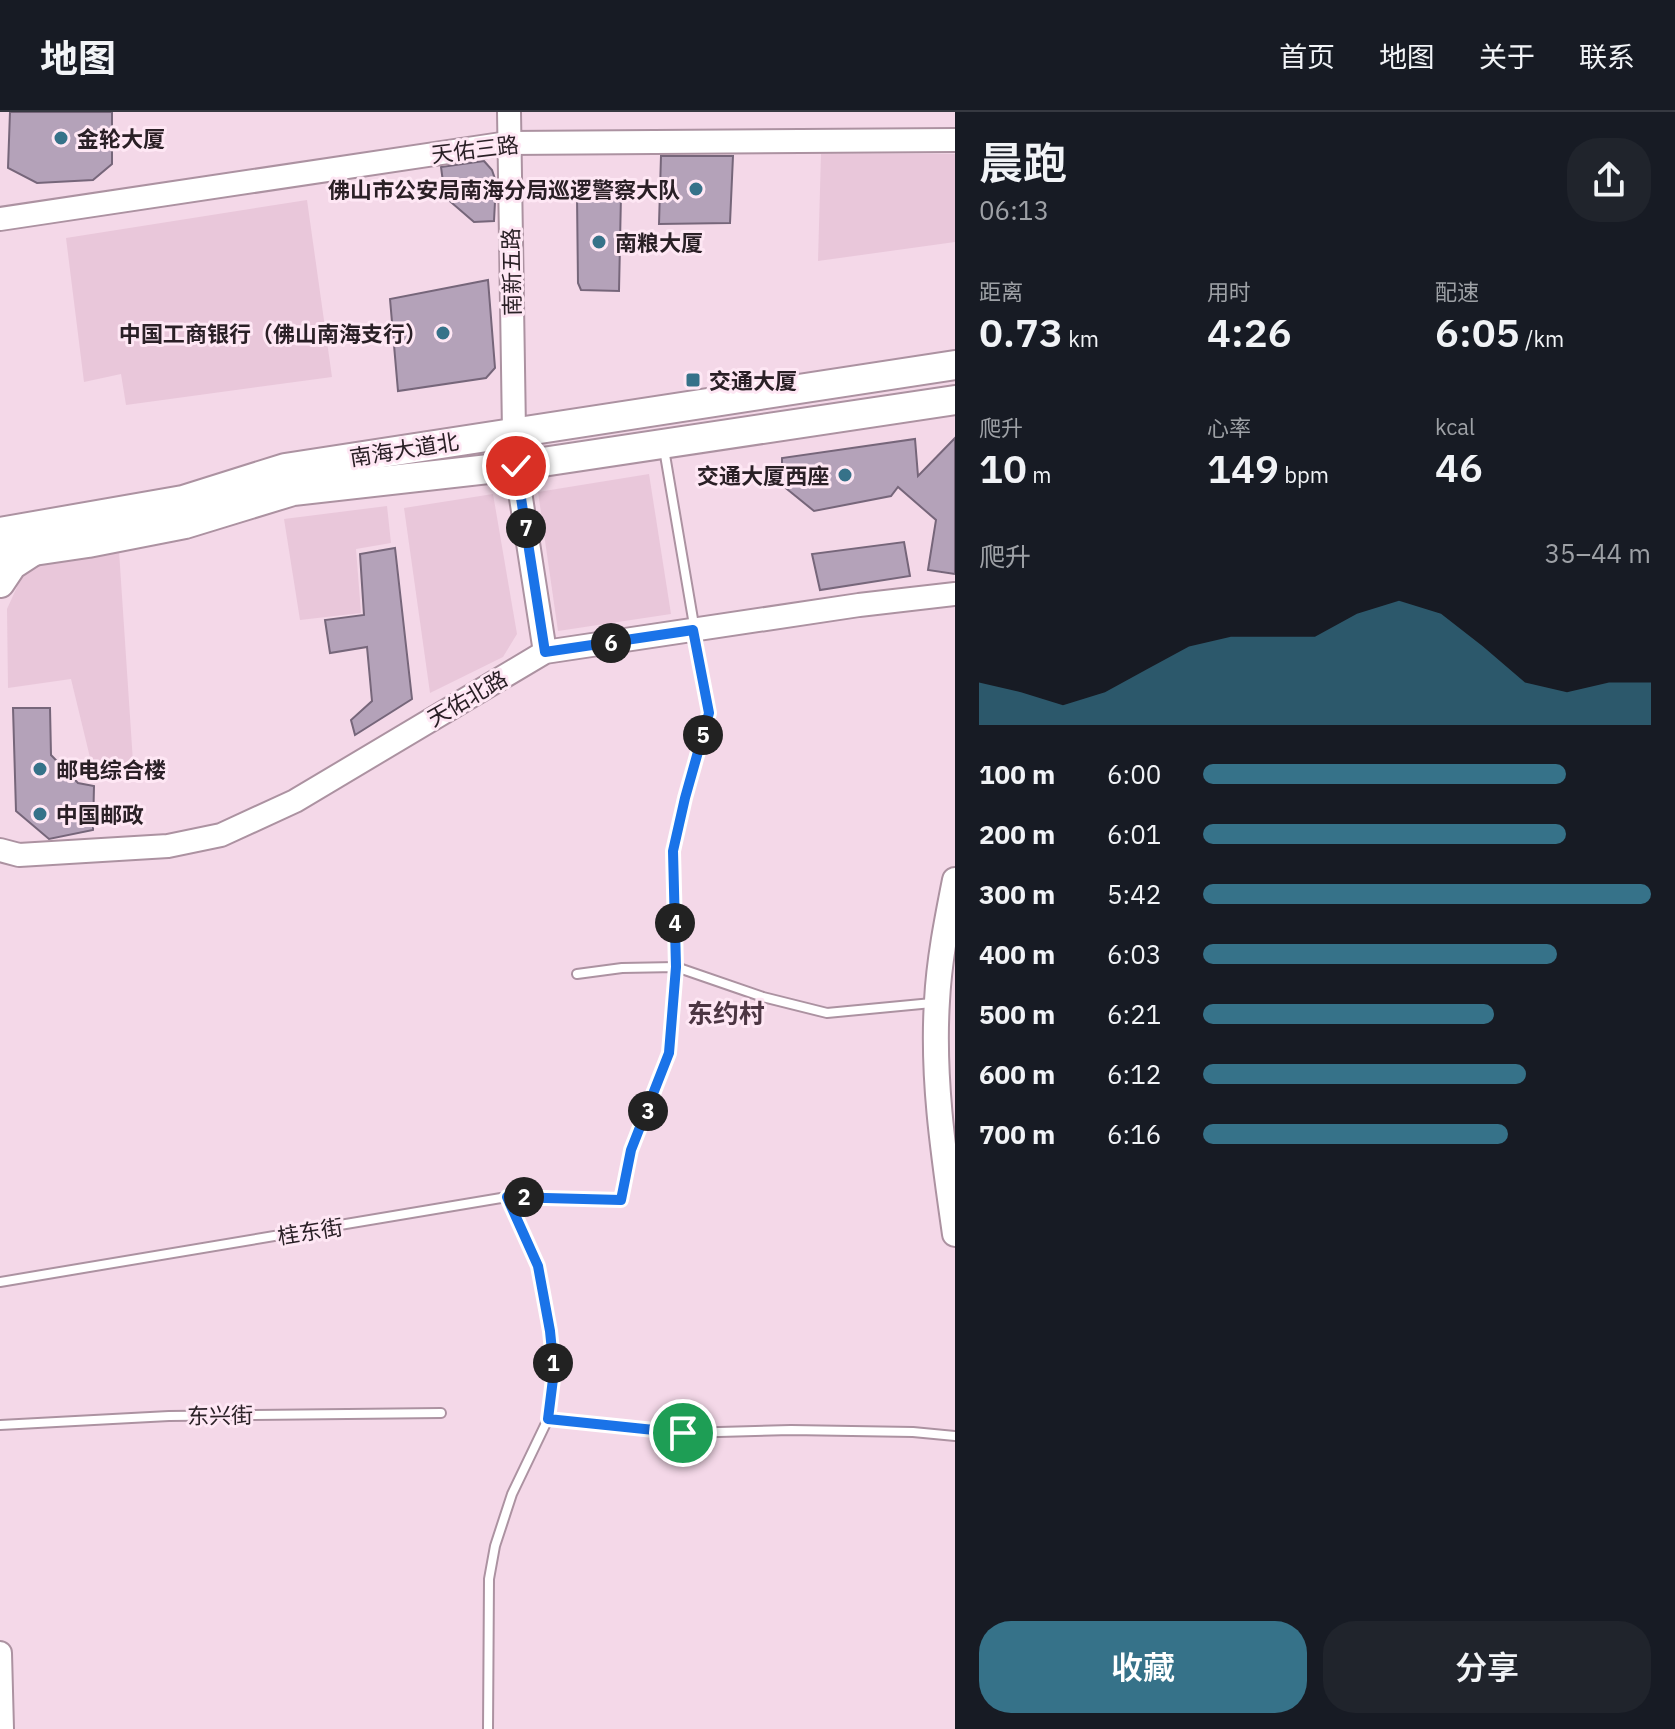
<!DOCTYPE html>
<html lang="zh">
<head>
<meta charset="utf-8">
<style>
	body { margin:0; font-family:"IBM Plex Sans","Noto Sans SC",sans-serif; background:#20242c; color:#f1f3f6; height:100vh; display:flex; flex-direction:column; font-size:30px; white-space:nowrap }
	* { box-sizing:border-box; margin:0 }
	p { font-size:26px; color:#9ea1a6 }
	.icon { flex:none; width:44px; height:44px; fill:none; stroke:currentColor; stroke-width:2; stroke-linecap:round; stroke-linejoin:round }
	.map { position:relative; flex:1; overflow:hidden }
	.details { display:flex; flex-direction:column; background:#171b24; width:720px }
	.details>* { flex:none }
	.pin { position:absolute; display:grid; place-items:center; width:68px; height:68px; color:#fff; margin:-34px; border:4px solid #fff; border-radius:50%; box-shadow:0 2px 8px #0007 }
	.km { position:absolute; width:40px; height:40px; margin:-20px; border-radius:50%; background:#222; color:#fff; font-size:22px; line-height:40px; text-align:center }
	.round { display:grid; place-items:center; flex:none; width:84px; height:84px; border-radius:32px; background:#20242c }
	.overview { display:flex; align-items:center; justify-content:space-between; height:136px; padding:0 24px }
	h1 { font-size:44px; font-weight:600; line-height:60px }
	.figures { display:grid; grid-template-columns:repeat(3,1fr); gap:12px; height:136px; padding:8px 24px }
	.figures div { display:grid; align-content:center }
	.figures b { font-size:40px; font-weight:600 }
	.figures small { font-size:22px; font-weight:400 }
	.figures p { font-size:22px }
	.chart { height:224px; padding:16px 24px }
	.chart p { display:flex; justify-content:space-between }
	.chart svg { width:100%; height:144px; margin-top:8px; fill:#367289; opacity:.7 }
	.action { display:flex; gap:16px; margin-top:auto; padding:16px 24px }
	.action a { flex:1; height:92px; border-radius:32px; background:#367289; color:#fff; font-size:32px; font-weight:600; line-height:92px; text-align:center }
	.action a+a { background:#20242c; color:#f1f3f6 }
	ul { padding:0 24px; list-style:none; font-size:26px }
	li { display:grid; grid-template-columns:128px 96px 1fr; align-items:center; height:60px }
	li i { height:20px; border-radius:10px; background:#367289 }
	header { display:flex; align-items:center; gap:48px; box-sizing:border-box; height:112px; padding:0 40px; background:#171b24; border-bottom:2px solid #363941 }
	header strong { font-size:38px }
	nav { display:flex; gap:44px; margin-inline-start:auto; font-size:28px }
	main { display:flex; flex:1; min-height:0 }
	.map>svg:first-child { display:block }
</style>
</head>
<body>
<header>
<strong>地图</strong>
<nav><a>首页</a><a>地图</a><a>关于</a><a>联系</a></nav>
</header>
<main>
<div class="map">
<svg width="955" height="1617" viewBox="0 0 955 1617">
	<rect width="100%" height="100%" fill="#f4d8e8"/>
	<g fill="#e9c7da">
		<path d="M821,42h134v88l-137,19z"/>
		<path d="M307,88l25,177 -206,28 -5,-31 -37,8 -18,-144z"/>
		<path d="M649,362l22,140 -113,17 -20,-139z"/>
		<path d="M493,382l24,140 -14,23 -73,36 -26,-185z"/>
		<path d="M387,394l4,37 -35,6 5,64 -61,7 -16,-101z"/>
		<path d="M119,439l14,211 -39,12 -23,-95 -63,9 -1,-79 15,-33 12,-12z"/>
	</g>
	<g fill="#b4a2b9" stroke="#76667a" stroke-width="2">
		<path d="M10,0h102v52l-19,16 -56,3 -29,-15z"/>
		<path d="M661,44h72l-3,67 -71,1z"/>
		<path d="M484,49l8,9 4,12 -2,39 -20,1 -29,-25 -4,-30z"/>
		<path d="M621,83l-2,96 -38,-1 -3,-7 -1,-87z"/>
		<path d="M488,168l7,88 -9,10 -88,13 -8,-92z"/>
		<path d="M955,326v136l-27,-4 8,-50 -38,-33 -7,9 -77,15 -32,-26v-27l133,-19 3,37z"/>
		<path d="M904,430l6,34 -90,14 -8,-36z"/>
		<path d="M395,436l17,151 -57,36 -4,-15 21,-19 -5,-54 -37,6 -5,-33 39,-5 -4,-61z"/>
		<path d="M13,596h37l1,47 27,28 16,3 -1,44 -44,9 -33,-28z"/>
	</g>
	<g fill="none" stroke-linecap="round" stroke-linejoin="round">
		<defs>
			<g id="lane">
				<path d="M577,862l45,-6 54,-1 87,30 64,16 105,-10"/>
				<path d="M0,1170l507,-85 114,3 10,-50 38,-97 7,-86 -3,-116 12,-53 24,-85 -45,-264"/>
				<path d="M548,1307l135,14 108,-3 122,2 42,4"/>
				<path d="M0,1313l169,-9 272,-3"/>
				<path d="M488,1617l1,-150 6,-33 17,-52 36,-75 6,-48 -4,-40 -12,-65 -31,-69"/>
			</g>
			<g id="secondary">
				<path d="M509,0l5,319"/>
				<path d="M0,107l508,-76 447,-3"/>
				<path d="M516,354l29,186"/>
				<path d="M0,738l19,5 149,-9 53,-11 74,-34 250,-149 314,-47 96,-11"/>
				<path d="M0,1541l2,76"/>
			</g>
			<path id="primary" d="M955,768c-8,40 -16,81 -18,121 -5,78 7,156 18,233"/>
			<g id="highway">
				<path d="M0,420l183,-32 102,-32 670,-103"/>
				<path d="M0,444l88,-13 97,-19 108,-33 223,-25 439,-66"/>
				<path d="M0,471l12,-18 20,-13"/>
			</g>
		</defs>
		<use href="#lane" stroke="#ac92a1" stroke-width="12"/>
		<use href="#secondary" stroke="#ac92a1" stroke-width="26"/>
		<use href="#primary" stroke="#ac92a1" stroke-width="28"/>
		<use href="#highway" stroke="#ac92a1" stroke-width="32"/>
		<use href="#lane" stroke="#fff" stroke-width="8"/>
		<use href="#secondary" stroke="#fff" stroke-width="22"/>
		<use href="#primary" stroke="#fff" stroke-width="24"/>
		<use href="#highway" stroke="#fff" stroke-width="28"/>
	</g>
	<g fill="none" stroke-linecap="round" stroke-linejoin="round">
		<defs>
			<path id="route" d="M516,354l29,186 148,-22 16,83 -24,85 -12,53 3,116 -7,86 -38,97 -10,50 -114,-3 31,69 12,65 4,40 -6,48 135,14"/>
		</defs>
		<use href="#route" stroke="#fff" stroke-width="16"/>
		<use href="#route" stroke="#1a73e8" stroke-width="10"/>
	</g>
	<g fill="#367289" stroke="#fee7f4" stroke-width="3">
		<circle cx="61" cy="26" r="8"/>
		<circle cx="696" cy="77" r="8"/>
		<circle cx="599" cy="130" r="8"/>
		<circle cx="443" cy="221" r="8"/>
		<rect x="685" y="260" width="16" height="16" rx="4"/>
		<circle cx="845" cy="363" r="8"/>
		<circle cx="40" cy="657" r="8"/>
		<circle cx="40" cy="702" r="8"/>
	</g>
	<g text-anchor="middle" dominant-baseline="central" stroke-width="6" stroke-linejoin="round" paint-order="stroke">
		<g font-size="22" font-weight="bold" fill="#2a2026" stroke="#fee7f4" text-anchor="start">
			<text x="77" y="26">金轮大厦</text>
			<text x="680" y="77" text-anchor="end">佛山市公安局南海分局巡逻警察大队</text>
			<text x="615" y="130">南粮大厦</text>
			<text x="427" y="221" text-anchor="end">中国工商银行（佛山南海支行）</text>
			<text x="709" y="268">交通大厦</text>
			<text x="829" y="363" text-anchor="end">交通大厦西座</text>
			<text x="56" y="657">邮电综合楼</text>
			<text x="56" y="702">中国邮政</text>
		</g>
		<g font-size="22" fill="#2a2026" stroke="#fee7f4">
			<text transform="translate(475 37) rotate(-7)">天佑三路</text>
			<text transform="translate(511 160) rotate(-91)">南新五路</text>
			<text transform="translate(404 337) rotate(-9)">南海大道北</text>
			<text transform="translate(467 586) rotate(-30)">天佑北路</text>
			<text transform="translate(310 1119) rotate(-9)">桂东街</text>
			<text transform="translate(220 1303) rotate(-1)">东兴街</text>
		</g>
		<g font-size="26" font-weight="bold" fill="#4c3643" stroke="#fee7f4">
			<text x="726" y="901">东约村</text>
		</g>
	</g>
</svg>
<div class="pin" style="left:683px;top:1321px;background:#1e9e55"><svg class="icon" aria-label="arrive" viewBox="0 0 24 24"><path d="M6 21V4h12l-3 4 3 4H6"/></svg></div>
<div class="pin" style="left:516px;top:354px;background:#d93025"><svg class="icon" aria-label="check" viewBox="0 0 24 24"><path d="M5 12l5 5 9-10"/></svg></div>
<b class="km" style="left:553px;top:1251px">1</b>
<b class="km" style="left:524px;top:1085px">2</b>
<b class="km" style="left:648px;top:999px">3</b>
<b class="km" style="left:675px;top:811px">4</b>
<b class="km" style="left:703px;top:623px">5</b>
<b class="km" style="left:611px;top:531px">6</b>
<b class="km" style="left:526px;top:416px">7</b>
</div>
<section class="details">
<div class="overview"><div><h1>晨跑</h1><p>06:13</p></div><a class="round"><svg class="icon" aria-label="share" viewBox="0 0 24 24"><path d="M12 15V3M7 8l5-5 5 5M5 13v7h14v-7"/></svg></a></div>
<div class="figures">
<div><p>距离</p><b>0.73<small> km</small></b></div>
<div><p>用时</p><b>4:26</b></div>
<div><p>配速</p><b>6:05<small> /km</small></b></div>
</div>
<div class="figures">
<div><p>爬升</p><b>10<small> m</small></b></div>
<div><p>心率</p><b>149<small> bpm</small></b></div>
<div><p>kcal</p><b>46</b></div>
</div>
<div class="chart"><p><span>爬升</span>35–44 m</p>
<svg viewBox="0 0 160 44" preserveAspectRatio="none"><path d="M0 44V31L10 34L20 38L30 34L40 27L50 20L60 17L70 17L80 17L90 10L100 6L110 10L120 20L130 31L140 34L150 31L160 31V44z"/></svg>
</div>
<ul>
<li><b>100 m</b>6:00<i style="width:81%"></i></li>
<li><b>200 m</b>6:01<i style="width:81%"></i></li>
<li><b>300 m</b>5:42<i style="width:100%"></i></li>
<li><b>400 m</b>6:03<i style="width:79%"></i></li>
<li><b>500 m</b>6:21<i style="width:65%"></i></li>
<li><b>600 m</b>6:12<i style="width:72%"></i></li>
<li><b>700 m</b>6:16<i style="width:68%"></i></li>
</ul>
<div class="action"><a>收藏</a><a>分享</a></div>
</section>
</main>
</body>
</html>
